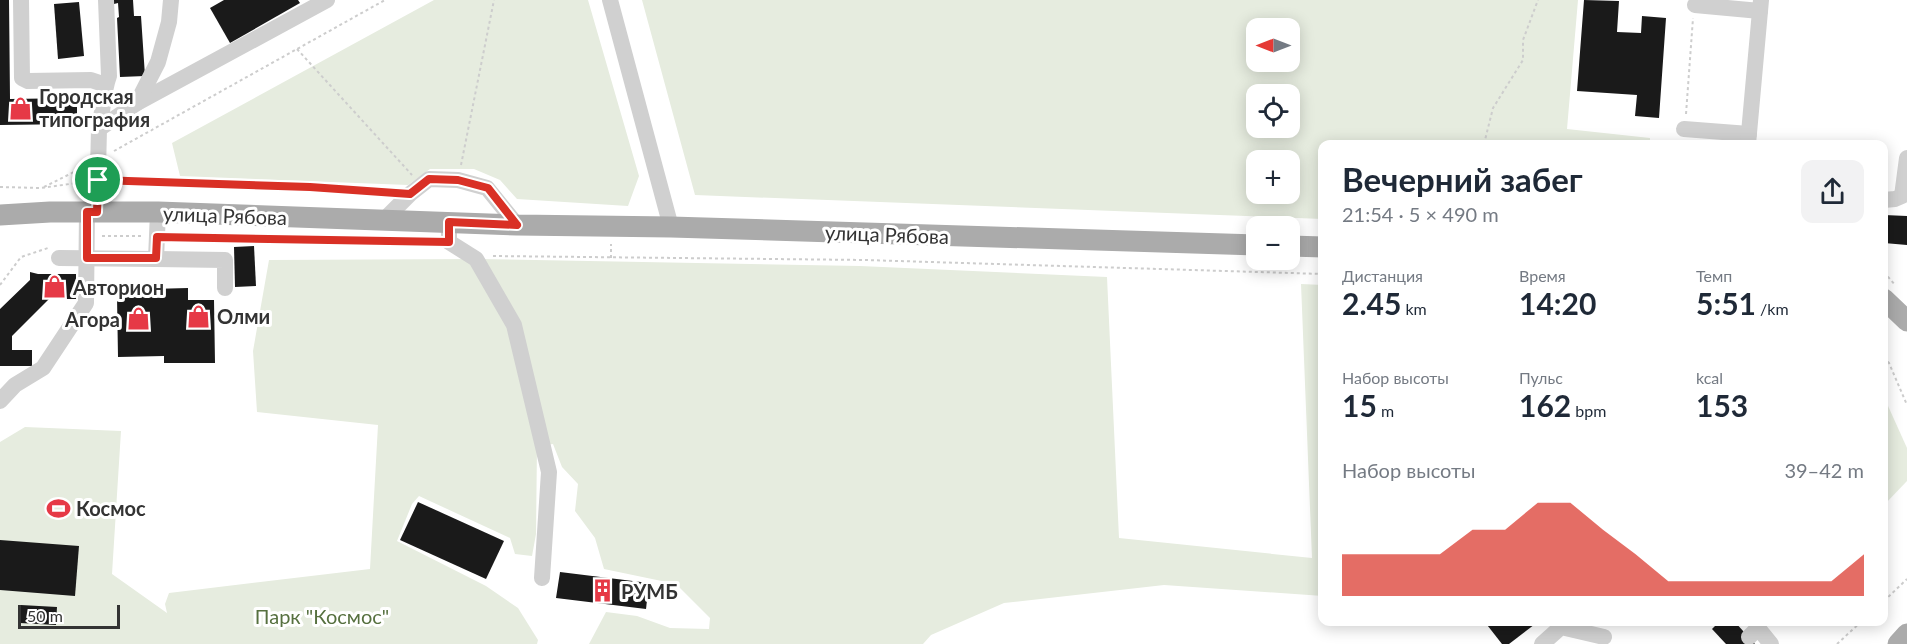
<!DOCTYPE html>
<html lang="ru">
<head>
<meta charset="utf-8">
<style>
	body { margin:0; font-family:Lato,sans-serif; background:#f2f2f3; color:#1f2937; height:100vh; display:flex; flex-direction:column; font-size:22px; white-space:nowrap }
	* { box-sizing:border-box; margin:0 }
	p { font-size:20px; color:#747a83 }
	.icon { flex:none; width:33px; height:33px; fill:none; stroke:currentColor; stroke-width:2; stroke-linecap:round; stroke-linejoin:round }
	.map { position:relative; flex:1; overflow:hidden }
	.panel { position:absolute; left:1318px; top:140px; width:570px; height:486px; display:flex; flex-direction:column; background:#fff; border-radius:12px; box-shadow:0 3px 15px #0003 }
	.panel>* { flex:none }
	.needle { width:39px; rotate:270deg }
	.fabs { position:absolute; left:1246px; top:18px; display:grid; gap:12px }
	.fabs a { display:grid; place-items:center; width:54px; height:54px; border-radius:12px; background:#fff; box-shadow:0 3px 15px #0003; font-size:30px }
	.scale { position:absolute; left:18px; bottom:15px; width:102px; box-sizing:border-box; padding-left:6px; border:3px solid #333; border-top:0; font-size:16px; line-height:21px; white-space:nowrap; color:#333; -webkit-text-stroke:4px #fff; paint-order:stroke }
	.pin { position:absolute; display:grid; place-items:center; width:51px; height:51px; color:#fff; margin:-26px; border:3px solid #fff; border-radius:50%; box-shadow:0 2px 6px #0007 }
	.round { display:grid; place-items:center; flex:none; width:63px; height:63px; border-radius:12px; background:#f2f2f3 }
	.headline { display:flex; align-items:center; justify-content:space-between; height:102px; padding:0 24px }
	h1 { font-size:33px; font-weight:700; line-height:45px }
	.stats { display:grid; grid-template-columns:repeat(3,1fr); gap:9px; height:102px; padding:6px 24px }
	.stats div { display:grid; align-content:center }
	.stats b { font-size:30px; font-weight:700 }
	.stats small { font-size:16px; font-weight:400 }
	.stats p { font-size:16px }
	.chart { height:168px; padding:12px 24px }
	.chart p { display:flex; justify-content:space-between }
	.chart svg { width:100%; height:108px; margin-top:6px; fill:#d93025; opacity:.7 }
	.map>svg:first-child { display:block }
</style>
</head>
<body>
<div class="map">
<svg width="1907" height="644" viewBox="0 0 1907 644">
	<rect width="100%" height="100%" fill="#fff"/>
	<g fill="#e6ecdf" fill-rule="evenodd">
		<path d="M434,0h154l51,176 -11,30 -111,-7 -17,-19 -26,-11h-44l-22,16 -228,-9 -8,-33z"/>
		<path d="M642,0h936l-11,129 83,9v6h-327v75l-628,-24zM1290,28v34h-33v-34zM1290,94v34h-33v-34zM1257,160h33v34h-33z"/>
		<path d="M476,259l384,7 247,11 12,261 193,20 -11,-274 22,1v311l-159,-11 -160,18 -73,32 -8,9h-334l17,-32 31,4 33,12 39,1 1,-11 -34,-34 -72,-15 -9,-31 -20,-27 3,-27 -16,-17 -9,-23 -16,2 -1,88 -4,22 -17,-2 -5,-16 -91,-42 -7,8 -15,37 89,45 32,22 20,32 -1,4h-537v-202l25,-15 96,4 -9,143 55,39 -2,-9 4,-11 201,-24 8,-144 -121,-13 -4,-61 16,-91z"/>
		<path d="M1884,397l23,51v33l-23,24z"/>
	</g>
	<g fill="#1a1a1a">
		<path d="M0,0h9l1,99 67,-1v26l-77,1z"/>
		<path d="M113,0h20l1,16h7l4,60 -25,1 -3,-59 2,-1 -1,-14 -4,1z"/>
		<path d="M224,0h74l2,3 -70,40 -20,-35z"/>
		<path d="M1584,0l35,1 -2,31 24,1 1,-17 24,2 -7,100 -24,-2 2,-21 -60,-4z"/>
		<path d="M79,2l5,54 -26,3 -4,-55z"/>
		<path d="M1884,215l23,1v29l-23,-2z"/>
		<path d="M254,246l2,40 -21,1 -1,-40z"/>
		<path d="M30,272l8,2h38v25h-27l-37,37v14h20v16h-32v-57l30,-29z"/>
		<path d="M188,288v12h26l1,63h-51v-7l-46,1 -1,-60 34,-8z"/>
		<path d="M418,502l86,39 -18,38 -86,-39z"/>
		<path d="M0,540l79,6 -4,50 -75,-6z"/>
		<path d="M560,572l89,11 -3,26 -90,-11z"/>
		<path d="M21,605l36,2 -1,18 -36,-2z"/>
		<path d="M1484,621h55l-30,23h-7z"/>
		<path d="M1720,621h14l21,23h-29l-14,-15z"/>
	</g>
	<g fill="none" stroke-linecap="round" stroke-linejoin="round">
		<g stroke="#cdcdcd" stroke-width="2" stroke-dasharray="3 3" stroke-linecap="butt">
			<path d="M297,49l115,126"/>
			<path d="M1686,114l7,-96"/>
			<path d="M1484,144l9,-36 30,-48v-20l15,-40"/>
			<path d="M114,151l271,-151"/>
			<path d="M461,165l33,-165"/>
			<path d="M113,181l197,6 79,5"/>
			<path d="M0,187l41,1 43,-6"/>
			<path d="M44,187l38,-19"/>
			<path d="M102,236h40"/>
			<path d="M171,237l262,5"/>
			<path d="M493,256l372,4 458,14"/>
			<path d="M611,258v-14"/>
			<path d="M1884,272l11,13"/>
			<path d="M0,285l21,-28 27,-9"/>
			<path d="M1884,357l5,6 18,42"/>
			<path d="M1884,601l23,-22"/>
			<path d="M1837,644l25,-23"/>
		</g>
		<g stroke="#d0d0d0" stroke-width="16">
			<path d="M21,0l1,78 6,3 63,-1 15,5"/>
			<path d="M610,0l61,227"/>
			<path d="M1695,5l65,6"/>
			<path d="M137,103l190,-103"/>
			<path d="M99,129c4,-18 4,-37 10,-53l-3,-76"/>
			<path d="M1684,129l65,5"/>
			<path d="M1748,144l13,-144"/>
			<path d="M1884,200l11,-1 7,-3 5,-38"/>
			<path d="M97,212l2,-83 38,-26 21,-41 11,-40 2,-22"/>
			<path d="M384,220l26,-26 19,-15 29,1 29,8 30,37"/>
			<path d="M449,222v20l27,17 38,66 35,147 -7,106"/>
			<path d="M59,258l97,1 2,-47"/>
			<path d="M156,259l69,1v28"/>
			<path d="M0,401l15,-16 28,-17 43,-65 1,-91"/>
			<path d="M1749,637l9,-9 13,16"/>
			<path d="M1542,644l19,-17 43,10"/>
		</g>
		<g stroke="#ababab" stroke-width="21">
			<path d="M0,215l50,-3h108l359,13 154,2 586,18"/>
			<path d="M1290,246l33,1"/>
			<path d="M1884,299l23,22"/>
			<path d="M1898,644l9,-10"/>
		</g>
	</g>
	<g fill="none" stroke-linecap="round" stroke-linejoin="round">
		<defs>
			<path id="route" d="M429,179l29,1 30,8 29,37 -68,-3v20l-292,-5 -1,21h-69v-46h10l1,-32 212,7 100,7z"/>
		</defs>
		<use href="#route" stroke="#fff" stroke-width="12"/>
		<use href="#route" stroke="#d93025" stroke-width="8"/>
	</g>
	<defs>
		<symbol id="shop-bare" viewBox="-9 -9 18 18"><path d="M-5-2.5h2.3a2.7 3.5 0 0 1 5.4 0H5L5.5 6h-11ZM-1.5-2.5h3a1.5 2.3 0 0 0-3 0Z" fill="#e63946" stroke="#fff" stroke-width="2.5" paint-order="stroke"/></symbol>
		<symbol id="stadium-bare" viewBox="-9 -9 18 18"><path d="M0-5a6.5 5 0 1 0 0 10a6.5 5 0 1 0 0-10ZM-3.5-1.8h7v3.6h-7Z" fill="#e63946" stroke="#fff" stroke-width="2.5" paint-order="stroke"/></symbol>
		<symbol id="building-bare" viewBox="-9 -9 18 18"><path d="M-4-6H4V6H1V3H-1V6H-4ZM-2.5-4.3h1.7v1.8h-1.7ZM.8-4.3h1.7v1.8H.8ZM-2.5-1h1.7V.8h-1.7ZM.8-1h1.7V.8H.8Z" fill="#e63946" stroke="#fff" stroke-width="2.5" paint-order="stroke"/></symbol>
	</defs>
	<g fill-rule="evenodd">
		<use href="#shop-bare" x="4" y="92" width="33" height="33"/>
		<use href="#shop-bare" x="38" y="270" width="33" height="33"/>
		<use href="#shop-bare" x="182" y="300" width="33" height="33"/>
		<use href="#shop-bare" x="122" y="302" width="33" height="33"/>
		<use href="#stadium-bare" x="42" y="492" width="33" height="33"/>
		<use href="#building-bare" x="586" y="574" width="33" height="33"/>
	</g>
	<g text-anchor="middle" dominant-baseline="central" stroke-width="6" stroke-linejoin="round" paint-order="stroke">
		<g font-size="20" font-weight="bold" fill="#333" stroke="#fff" text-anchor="start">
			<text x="39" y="96">Городская<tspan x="39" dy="23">типография</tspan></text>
			<text x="73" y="287">Авторион</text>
			<text x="217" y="316">Олми</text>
			<text x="120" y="319" text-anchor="end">Агора</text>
			<text x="76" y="508">Космос</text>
			<text x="621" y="591">РУМБ</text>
		</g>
		<g font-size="20" fill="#333" stroke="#fff">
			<text transform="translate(225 215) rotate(2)">улица Рябова</text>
			<text transform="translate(887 234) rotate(2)">улица Рябова</text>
		</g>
		<g font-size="20" fill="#56703f" stroke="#fff">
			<text x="322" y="616">Парк "Космос"</text>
		</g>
	</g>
</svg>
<div class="fabs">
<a><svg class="needle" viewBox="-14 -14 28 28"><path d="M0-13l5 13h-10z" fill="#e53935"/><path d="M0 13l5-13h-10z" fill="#747a83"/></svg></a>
<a><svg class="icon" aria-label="locate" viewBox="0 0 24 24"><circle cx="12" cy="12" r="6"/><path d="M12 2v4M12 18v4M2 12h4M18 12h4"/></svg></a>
<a>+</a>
<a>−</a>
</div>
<div class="scale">50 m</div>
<div class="pin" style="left:98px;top:180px;background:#1e9e55"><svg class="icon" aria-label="arrive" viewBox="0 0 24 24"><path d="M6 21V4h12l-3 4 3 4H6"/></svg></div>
<section class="panel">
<div class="headline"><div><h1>Вечерний забег</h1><p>21:54 · 5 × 490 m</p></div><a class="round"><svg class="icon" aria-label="share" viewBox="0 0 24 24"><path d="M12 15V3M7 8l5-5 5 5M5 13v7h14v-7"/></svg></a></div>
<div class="stats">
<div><p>Дистанция</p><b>2.45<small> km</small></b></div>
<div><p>Время</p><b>14:20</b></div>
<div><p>Темп</p><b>5:51<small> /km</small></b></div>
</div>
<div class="stats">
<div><p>Набор высоты</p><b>15<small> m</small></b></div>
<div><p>Пульс</p><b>162<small> bpm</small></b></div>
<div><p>kcal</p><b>153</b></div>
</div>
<div class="chart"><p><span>Набор высоты</span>39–42 m</p>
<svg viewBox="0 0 160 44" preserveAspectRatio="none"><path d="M0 44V27L10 27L20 27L30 27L40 17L50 17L60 6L70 6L80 17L90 27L100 38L110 38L120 38L130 38L140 38L150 38L160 27V44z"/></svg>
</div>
</section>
</div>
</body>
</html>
